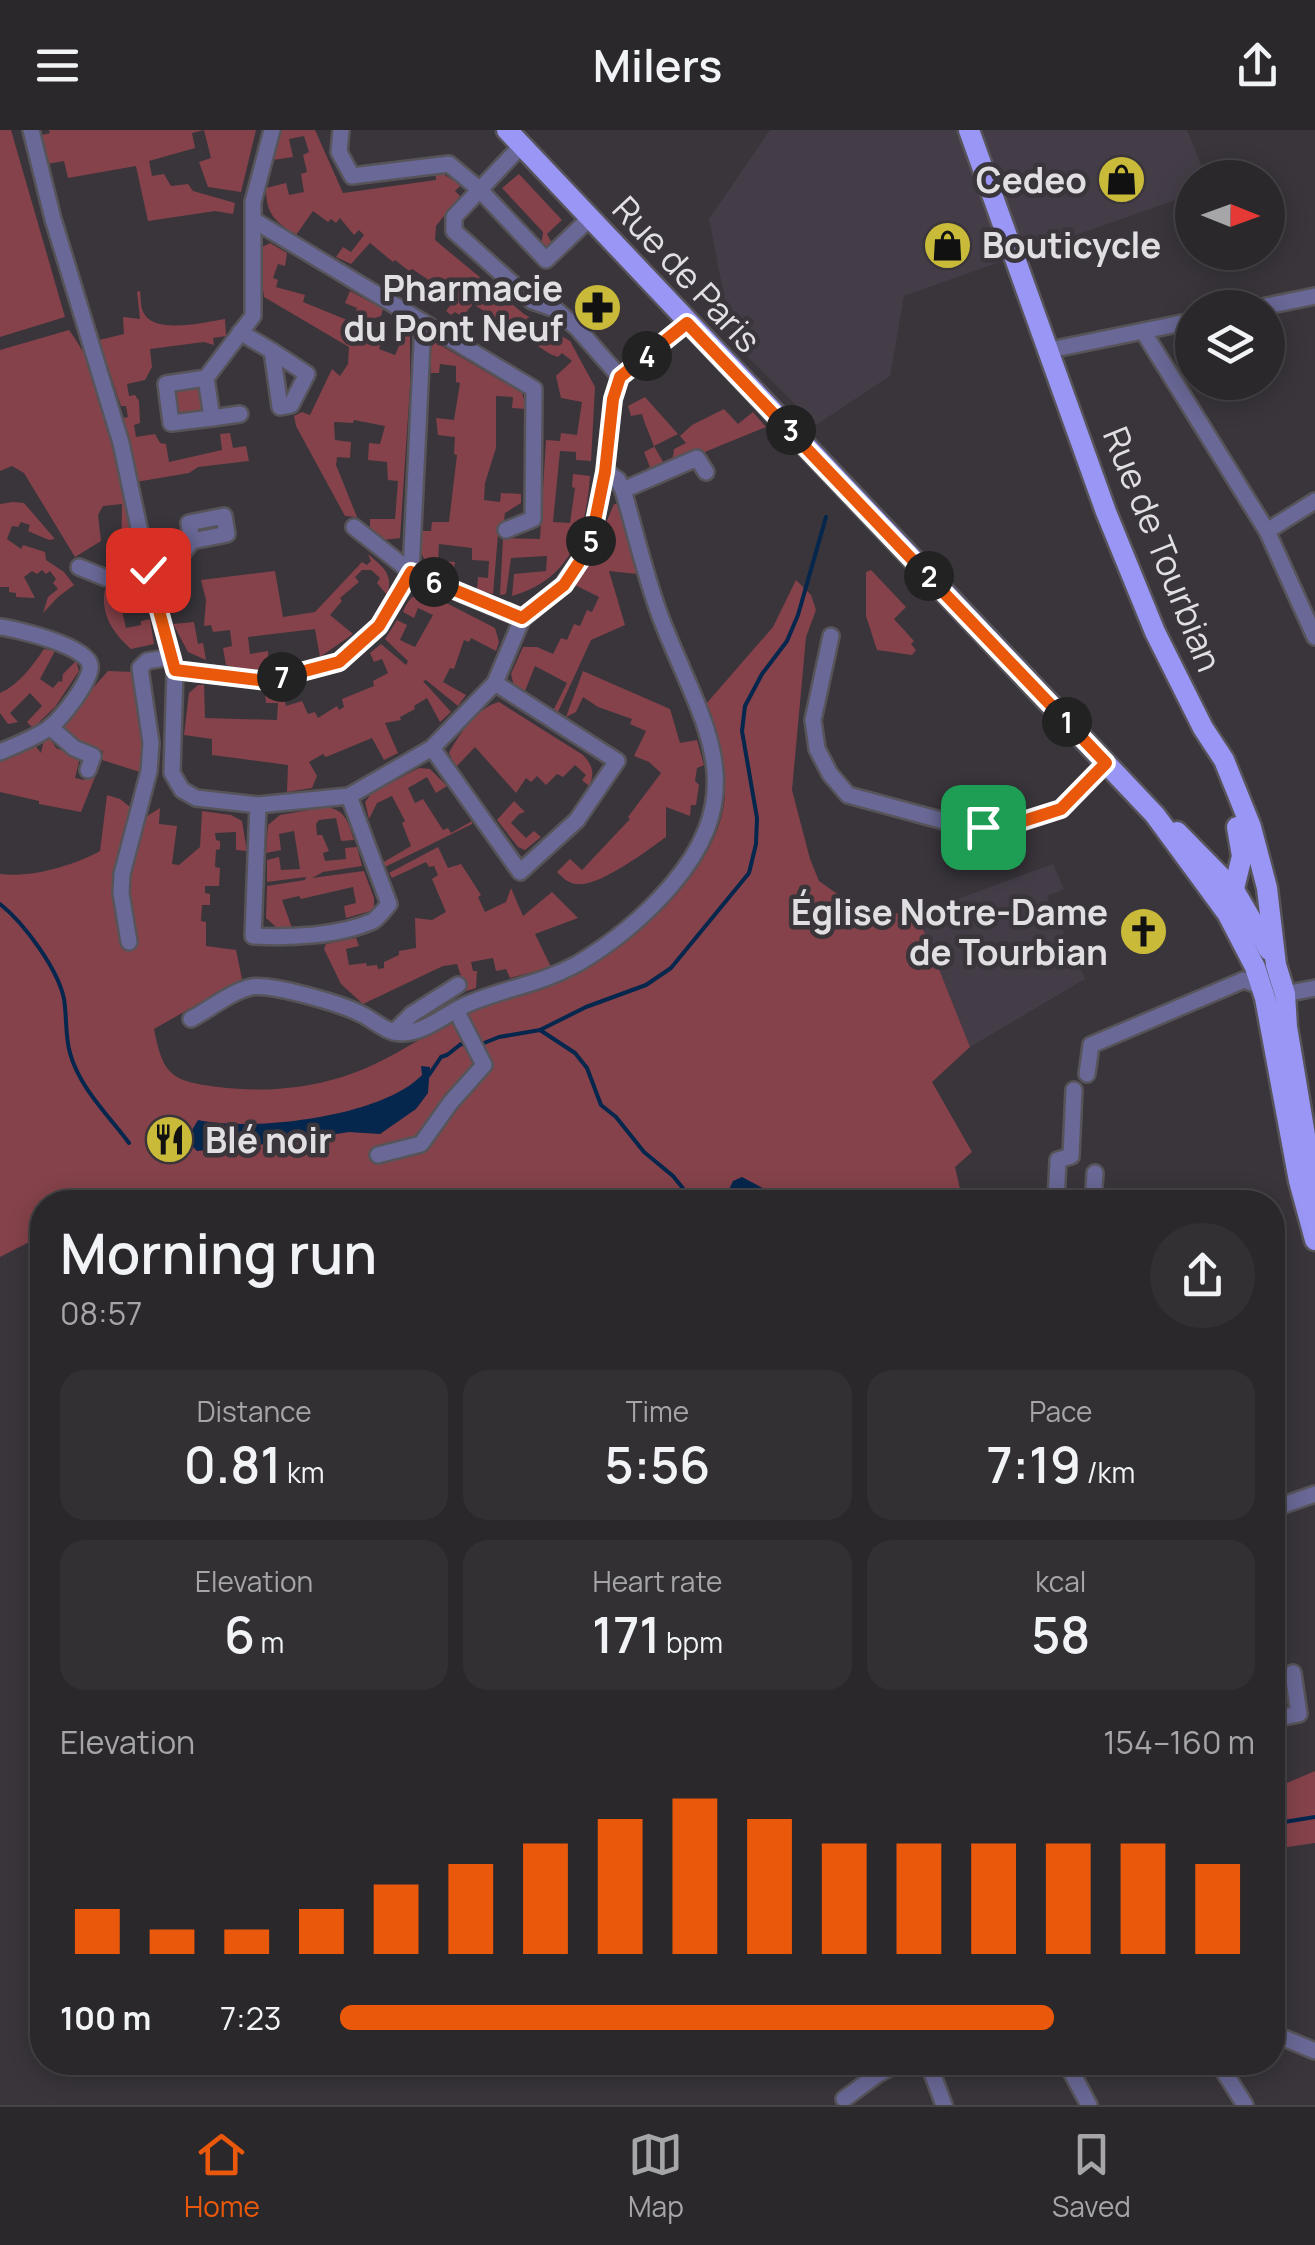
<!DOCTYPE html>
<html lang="en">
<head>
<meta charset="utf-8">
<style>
	body { margin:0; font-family:Manrope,sans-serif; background:#333034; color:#f1f3f6; height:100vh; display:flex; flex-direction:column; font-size:38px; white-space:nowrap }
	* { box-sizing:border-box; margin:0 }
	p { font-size:32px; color:#a6a6a9 }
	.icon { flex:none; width:55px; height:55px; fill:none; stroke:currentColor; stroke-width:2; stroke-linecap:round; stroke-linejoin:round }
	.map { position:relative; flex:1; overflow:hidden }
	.side { position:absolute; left:30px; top:1060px; width:1255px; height:885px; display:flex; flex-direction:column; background:#2b282c; border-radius:40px; box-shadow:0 5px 25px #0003,0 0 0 2px #474448 }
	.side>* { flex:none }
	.needle { width:65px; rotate:91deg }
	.buttons { position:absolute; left:1175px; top:30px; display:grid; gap:20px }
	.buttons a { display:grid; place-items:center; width:110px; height:110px; border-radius:50%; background:#2b282c; box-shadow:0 5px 25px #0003,0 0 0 2px #474448; font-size:50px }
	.pin { position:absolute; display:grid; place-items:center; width:85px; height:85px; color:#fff; margin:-42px; border-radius:20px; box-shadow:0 5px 15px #0006 }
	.km { position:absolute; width:50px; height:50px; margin:-25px; border-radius:50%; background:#222; color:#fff; font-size:28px; line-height:50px; text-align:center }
	.round { display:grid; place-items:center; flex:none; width:105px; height:105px; border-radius:52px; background:#333034 }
	.summary { display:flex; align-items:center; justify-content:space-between; height:170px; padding:0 30px }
	h1 { font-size:55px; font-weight:600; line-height:75px }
	.metrics { display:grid; grid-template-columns:repeat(3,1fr); gap:15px; height:170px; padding:10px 30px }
	.metrics div { display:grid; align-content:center; border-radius:25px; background:#333034; text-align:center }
	.metrics b { font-size:50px; font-weight:600 }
	.metrics small { font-size:28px; font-weight:400 }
	.metrics p { font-size:28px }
	.chart { height:280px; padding:20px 30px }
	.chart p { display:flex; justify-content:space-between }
	.chart svg { width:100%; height:180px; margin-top:10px; stroke:#ea580c; stroke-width:6 }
	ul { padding:0 30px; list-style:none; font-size:32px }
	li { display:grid; grid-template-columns:160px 120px 1fr; align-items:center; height:75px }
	li i { height:25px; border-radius:12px; background:#ea580c }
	header { display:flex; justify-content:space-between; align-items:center; height:130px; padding:0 30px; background:#2b282c; font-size:45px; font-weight:600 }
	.tab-bar { display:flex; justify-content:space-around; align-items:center; height:140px; border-top:2px solid #474448; background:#2b282c; font-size:28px; color:#a6a6a9 }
	.tab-bar a { display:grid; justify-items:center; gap:5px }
	.tab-bar .current { color:#ea580c }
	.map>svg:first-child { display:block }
</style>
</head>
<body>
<header><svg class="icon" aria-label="menu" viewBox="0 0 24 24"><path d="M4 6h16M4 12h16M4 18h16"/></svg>Milers<svg class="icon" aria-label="share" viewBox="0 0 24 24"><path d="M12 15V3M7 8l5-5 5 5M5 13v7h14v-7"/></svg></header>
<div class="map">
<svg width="1315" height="1975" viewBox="0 0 1315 1975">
	<rect width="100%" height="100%" fill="#39353b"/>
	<g fill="#443d48">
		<path d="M770,0h417l19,47 -14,1v16l-288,102 -14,80 -74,49 -83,-83 -24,-123z"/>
		<path d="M1053,734l11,25 -17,7 38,83 -115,68 -53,-133z"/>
	</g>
	<g fill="#85424a">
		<path d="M0,0h11l54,187 -65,20z"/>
		<path d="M49,0h207l-15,62 -33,-5 -9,-25 12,-4 -7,-28 -12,3 3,15 -46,13 3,15 12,-2 7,12 17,-2 5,7 42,12 -2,11 -18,-3 -67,10 -12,-55 -68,12 -4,-17 -17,3 -9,-28 12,-3z"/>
		<path d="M282,0h33l28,63 93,-13 -1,-11 26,16 -6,6 5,5 -24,30 -1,14 89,74 46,27 25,46 -4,74 -15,-1v-8l-16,-1 -7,71 17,1 5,-35 -3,-1 1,-13 17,2c-4,57 -19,103 -78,120l2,-22 32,-3 1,-15 -36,2 -5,36 -6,1 3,-57 37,1 6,-99 14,1 1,-8 16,2 5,-33 -21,-4 -5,-22 16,-15 -10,-8 -4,4 -8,-3 -77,-50 -11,13 -7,-5 -4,3 -5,-4 10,-13 -44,-29 -3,2 -14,-11 -2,2 -23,-19 -19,21 -15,-7 7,-10 8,5 13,-17 -5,-5 -5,5 -14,-17 -4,5 -5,-4 -3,3 -15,-11 -17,24c-22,-14 -30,-22 -30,-47l20,-5 3,12 15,-3 -3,-18 6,-2 -4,-17 6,-3 -5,-16 -15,3 4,18 -20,3z"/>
		<path d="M519,44l43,46 -15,14 6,11 -7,5 -5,-3 2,-15 -41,-44z"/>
		<path d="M270,113l17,10 -2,13 -7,-2 -5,14 5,2 -2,7 29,8 -2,7 49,20 5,-14 -12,-5 5,-12 33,18 -2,7 -10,3 -6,15 17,7 -3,8 16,6 7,-16 -9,-4 7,-15 10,15v51l-10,152 -17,2 -13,-13v-8h25l3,-38 -10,-1 -1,-18 -19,-2 1,-17 11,1 5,-18 -31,-6 -1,3 -19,-1 1,18 16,2 -1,16 -13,-1 -1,8 21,52 -12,-1 -49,-90 -2,-10 8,-4 8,3 22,-46 8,7 8,-12 1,-17 -85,-50 -6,-48z"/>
		<path d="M140,161c1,8 0,18 5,24 12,19 61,7 80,4l1,17 -13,2 1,7 -10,-3 -54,7 2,18 -7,13 -18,4 2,12 6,-1 4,6 1,22 -6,2 2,12 19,-3 5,9 6,1 3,18 53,-12 -2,-16 10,-1 3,15 13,-2 3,15 -51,6 -9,6 -53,9 -13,-64 5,-1 -2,-11h-5l-22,-66 25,-6 -1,-17 17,2 -3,-27z"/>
		<path d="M69,200c48,66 56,155 71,233l-19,6 1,-65 -19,2 -5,9 3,26 -26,16 -51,-84 -12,-7 -12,5v-121z"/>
		<path d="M435,212l87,51 5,16 -15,-1 1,-11 -17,-1v52l-11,35 -1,17 16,2 1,-9 20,1v9l-16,10 -2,16 -5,5 -5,60 -16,-4 1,-13 10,1 1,-17 -17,-1v-12l-33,-4 -1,17 17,1 -3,17c-23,-11 -36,-20 -31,-48h10l1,-9h17l8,-67 -3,-1 1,-17 -17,-2 -2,-17 18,2 6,-37 -4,-1v-16l-16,-2 -1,9h-8l-1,-24z"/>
		<path d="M200,255l6,29 -30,5 -5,-29z"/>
		<path d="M645,267l33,37 -24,12 9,16 10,-5 1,-8 12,-6 -6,-7 12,-11 32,-16 14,15 15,-12 13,15 -71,29 -45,22 -3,-10 3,-1 -6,-15 10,-5c-3,-11 -9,-21 -12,-33l-11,2 -3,-10z"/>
		<path d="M13,372l11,1 31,36 -6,1 -21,-9 2,-6 -9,-3 -3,5 -6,-1 -5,13 14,10 2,-4 22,7 1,8 18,12 10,13 -16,12 -15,16 5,-16 10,-8 -5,-6 3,-4 -6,-8 -4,3 -4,-4 -5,4 -5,-3 -8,6 11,21 -19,-1v-4l-7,-1v-5h-9v-83z"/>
		<path d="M614,374h6l17,70 -28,-3 16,54 -34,15 -34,74 -4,-3 14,-28 -32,-17 -10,25 -11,-5 -3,-12 12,-27h14l16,7 8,-16 6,2 7,-16 6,2 7,-16 5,2 7,-15 -24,-12 14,-21z"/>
		<path d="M368,424c15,13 26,20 19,41l-10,-12 3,-5 -9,-8h-9l-7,7 4,5 -19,16 2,3 -12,14 23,19 -33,23 -5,-28 -67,8 2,17 18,-3 1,19h-25l-18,-5 -3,-17 9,-2 -2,-16 -17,2 -2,-7 -7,1 2,-26 -5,-20 74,-9 8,46 32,-5 47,-50 5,3 4,-4z"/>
		<path d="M871,440l35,37 -12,12 20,22 -3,3 5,6 -4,5 -35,-5 -11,-34v-44z"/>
		<path d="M796,450l15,15 5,15 -10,27 -14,153 18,69 9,22 44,31 54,2 53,133 -38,35 40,70 -17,15 8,35h-921v40l-7,-3 -35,18v-383c30,4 73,-8 100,-23l7,-56 13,4 24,19 16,-10 -1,16 18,2 -5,38 7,1 21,-18 2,-36 29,4 11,6 5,30 -11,-1v-18l-21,1 1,7 4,1v8l-4,1 -1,17 5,1 -1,18h-14v7l5,1v11h-8l-1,16 5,1v24l30,4 6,29 -88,50c9,46 17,52 64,58 55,7 112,0 163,-26 34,-17 65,-39 100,-55 30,-13 64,-17 94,-32 62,-31 153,-112 150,-188 -1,-28 -12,-55 -19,-82l67,-77z"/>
		<path d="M143,451l3,20 -9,2 -4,-21 -8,2 1,7 -8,2 8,35 15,-3v-4l9,-2 4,25 -23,5c-18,-16 -31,-35 -26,-60l10,-7z"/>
		<path d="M427,463l68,35 4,14 -3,9 -25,-13 -2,4 -5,-2 -10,29 -4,-1 -7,14 23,13 -8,11 -32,-26 -3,1 28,31 -11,10 -13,-24 -13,8 1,3 -15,8 1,3 -16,3 13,30 -14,7 -12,-22 -46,19 -3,-3 -14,8 8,14 -5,12 -25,4 1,-27 -76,-10v-16l-28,-4 5,-42 9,-8h6l1,33 72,2 1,-17h-12l-1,-10 18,-2 3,15 16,-5 6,13 7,-2 3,6 19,-12 2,4 5,-3 -2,-8 32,-13 -1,-5 15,-8 -6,-14 -8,3 -4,-9 11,-9 25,21 2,-4 -23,-22 12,-19 10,5 -7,15 15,7 18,-32 -15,-7 -4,10 -11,-6c5,-13 10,-18 24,-19z"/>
		<path d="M194,492l4,22 5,-1 3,17 -18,-8 -15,-28z"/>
		<path d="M44,519l11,2 -15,28 13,9 6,-7 3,1 1,-8 13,-13 3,10 -24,36 -22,21 -6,-6 15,-16 -12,-13 -20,20 8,9 -10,2 -8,-11v-20c20,-9 32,-27 44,-44z"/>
		<path d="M108,541l28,1 10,53 -6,47 -38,-12 1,-9 -33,-10 -11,-15z"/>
		<path d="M583,541l87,38 10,34 17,-3 7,25 -7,3 -2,13 4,4 -3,20h-5l-1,11 -24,-9v30c-18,13 -68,51 -90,47 -8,-1 -13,-6 -19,-12l13,-13 12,11 48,-51 -2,-2 33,-44 -12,-11 -15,-6 12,-25 -16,-7 2,-5 -34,-12 -15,-10 -7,15 -10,5z"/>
		<path d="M499,572l84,53c10,11 12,18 6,31l-7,-6 4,-5 -11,-10 -12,12 -6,-3 -11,11 -9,-9 -6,6 -5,-4 -10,15 -41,-46 -19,20 -7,-14c10,-19 29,-46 50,-51z"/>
		<path d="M45,606l5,2 6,10 24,10 -5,20 9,2 13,-8 -16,40 -42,-8v-3l-39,-9v-30l34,-18 7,9z"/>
		<path d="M419,638l11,1 17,17 -11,7 -9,-16 -19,11 7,15 8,-4 20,31 5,-2 3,5 21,-12v3l-87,43 -3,-4 29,-17 -9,-23 3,-2 -13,-25 -15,7 -8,16 -4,-17 7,-9z"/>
		<path d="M514,671l11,11 -6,2 -8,9 15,15 8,-7 7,6 -16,13 -7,-3 -21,-27z"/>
		<path d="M326,677c20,3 22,15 28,33l-13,1 -5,-23 -17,2 -3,4 1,11h5l7,16 -6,2 2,8 21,-2 -1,-11 12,-1 5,19 -39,6 -11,6 52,-7 10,27v12l-28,8 -2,-12 12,-3 -3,-16 -52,12 -2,-3 -17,4 10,28 -16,-1 -10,-9 1,-32 38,-6 1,-3 -39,5v-22l12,-3 2,13 19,-1 -6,-38 -15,3 2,16 -15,3 2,-28 12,-10z"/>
		<path d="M438,717l10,21 13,-4 20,31 -3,2 7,15 21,-10 5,-14 12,28 29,-24 26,26 -43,16 16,33 -41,11 -4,-9 -10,2 -3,-13 -22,4 2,9h4l-1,17 -10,3 -9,-27 -14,2 -80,38 -22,-20 -17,-35 2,-5 30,-6 3,8 -13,3 3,16 17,-2 1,3 10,-1 1,4 6,-1v-6l15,-7v-4l17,-3 -1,-30 17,2 14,-8 -14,-33 6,-4 -4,-9 -5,1 -3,-5 -34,16 -3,-5z"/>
		<path d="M1315,1641v72l-42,6v-60z"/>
	</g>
	<g fill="#05264d">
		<path d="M421,936l9,1 -2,26 -12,16 -36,25 -31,-2 -52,8 -13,9 -19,-5 -68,7 -4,-4 -1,-17 6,-10c55,12 184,-3 224,-45z"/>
		<path d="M742,1047l47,25h-51l-13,-4 8,-17z"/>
	</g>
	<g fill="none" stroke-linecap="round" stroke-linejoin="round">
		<g stroke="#05264d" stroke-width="4">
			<path d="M0,774c24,19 58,65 64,95 3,18 1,37 6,54 9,34 39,63 59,90"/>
			<path d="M540,900l35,23 12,15 14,37 15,12 28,35 29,24 17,21 19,4 20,-8"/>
			<path d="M479,915l20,-8 41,-7 46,-23 60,-22 25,-17 78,-95 7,-29 1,-26 -15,-87 3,-25 17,-32 25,-33 11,-26 28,-98"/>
			<path d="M429,945l12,-18 6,-2 14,-11 9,1"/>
			<path d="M1272,1694l43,-7"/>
		</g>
		<defs>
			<g id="minor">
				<path d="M31,0l22,89 68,224 27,127 27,100 -3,103 10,17 14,8 62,7 91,-9 83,-48 63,-65 27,-64 41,-34 27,-39 15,-75"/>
				<path d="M341,0l-2,22 13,24 97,-12 30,25 67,71 44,-42"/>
				<path d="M521,16l-67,71v14l78,70 23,8 22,19 43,49"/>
				<path d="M255,91l279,168 -1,130 -27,11"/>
				<path d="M1257,178l58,-12"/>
				<path d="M1143,201l124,200 48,106"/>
				<path d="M240,202l32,19"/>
				<path d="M1050,220l142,-29"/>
				<path d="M272,221l35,23 -16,31 -11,2z"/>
				<path d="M206,248l6,40 -41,5 -5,-39 40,-6 47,-62v-114l19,-72"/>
				<path d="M212,288l28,-4"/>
				<path d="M623,360l74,-32 9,14"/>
				<path d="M354,397l57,45 111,47"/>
				<path d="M1267,401l48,-30"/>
				<path d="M79,437l27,11 42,-8"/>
				<path d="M153,461l39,-50 35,-7 -3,-18 -35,7 3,18"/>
				<path d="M0,497c17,2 87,19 90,38 3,14 -29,54 -41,63 -14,10 -33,17 -49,24"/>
				<path d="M831,506l-18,84 4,29 13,25 18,21 96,26 39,6 31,-3 47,-15 45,-46"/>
				<path d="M175,540l92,11 72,-19 40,-36 32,-54 12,-250"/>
				<path d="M50,597l24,21 19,8 -5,14"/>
				<path d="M432,618l88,124 57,-52 40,-59 -122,-78"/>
				<path d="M258,675l-5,131c37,2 86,0 120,-15 6,-4 11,-11 16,-17l-40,-108"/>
				<path d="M129,812l-8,-49 1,-19 27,-103 2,-28 -11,-75 7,-7 25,-4"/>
				<path d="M1285,864l30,-6"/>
				<path d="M191,889c19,-10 39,-27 60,-32 20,-4 91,17 110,27 13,6 25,19 41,19 26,-1 45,-21 68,-30 39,-16 68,-18 107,-39 34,-20 67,-47 93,-77 85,-98 32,-164 -8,-266 -16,-41 -26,-87 -39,-131l-5,-10 -13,-9 8,-72 7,-22 67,-54"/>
				<path d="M394,902l18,-18 46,-29"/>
				<path d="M1087,944l4,-29 153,-65 18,7"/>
				<path d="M378,1025l43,-11 30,-42 33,-37 -28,-55"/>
				<path d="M1056,1072l2,-42 13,-4 3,-66"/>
				<path d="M1093,1072l2,-29"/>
				<path d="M1272,1379l43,-15"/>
				<path d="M1272,1589l27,-5 -6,-41"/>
				<path d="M1272,1903l43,18"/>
				<path d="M872,1932l6,12 23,-12"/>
				<path d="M928,1932l16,43"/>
				<path d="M1066,1932l23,43"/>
				<path d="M1218,1932l27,43"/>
				<path d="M844,1969l34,-25"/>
			</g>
			<g id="major">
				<path d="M507,0l648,685 72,98 28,54 10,31 34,183 16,59"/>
				<path d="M969,0l137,382 49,120 48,96 21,32 27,67 16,61 9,77 9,29 2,33 28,168"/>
				<path d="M1177,702l57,58 35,60"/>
				<path d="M1231,771l11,-45 -5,-29"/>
			</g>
		</defs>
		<use href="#minor" stroke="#575459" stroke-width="20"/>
		<use href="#major" stroke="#575459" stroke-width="25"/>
		<use href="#minor" stroke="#696896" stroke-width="15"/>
		<use href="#major" stroke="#9a96f5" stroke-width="20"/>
	</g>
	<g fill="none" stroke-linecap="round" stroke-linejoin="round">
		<defs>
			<path id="route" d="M148,440l27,100 92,11 72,-19 40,-36 32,-54 111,46 42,-33 26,-39 15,-74 8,-73 7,-22 67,-54 419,440 -45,46 -47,15 -31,3"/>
		</defs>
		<use href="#route" stroke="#fff" stroke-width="20"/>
		<use href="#route" stroke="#ea580c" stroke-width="12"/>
	</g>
	<defs>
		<symbol id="shop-disc" viewBox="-11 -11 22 22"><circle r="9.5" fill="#caba3a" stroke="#39353b"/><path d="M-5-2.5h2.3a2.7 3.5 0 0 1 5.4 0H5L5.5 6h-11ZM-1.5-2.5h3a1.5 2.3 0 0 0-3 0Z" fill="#111"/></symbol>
		<symbol id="pharmacy-disc" viewBox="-11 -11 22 22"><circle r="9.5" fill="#caba3a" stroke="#39353b"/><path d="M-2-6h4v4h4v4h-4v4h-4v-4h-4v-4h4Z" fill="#111"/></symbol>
		<symbol id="church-disc" viewBox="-11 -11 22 22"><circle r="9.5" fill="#caba3a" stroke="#39353b"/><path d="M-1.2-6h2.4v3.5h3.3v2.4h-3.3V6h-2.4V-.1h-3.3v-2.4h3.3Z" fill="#111"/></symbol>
		<symbol id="restaurant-disc" viewBox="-11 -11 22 22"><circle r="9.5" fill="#caba3a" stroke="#39353b"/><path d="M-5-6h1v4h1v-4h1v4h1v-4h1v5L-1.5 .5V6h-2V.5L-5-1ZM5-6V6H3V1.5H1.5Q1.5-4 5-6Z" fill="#111"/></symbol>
	</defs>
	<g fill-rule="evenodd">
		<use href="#shop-disc" x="1094" y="22" width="55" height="55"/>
		<use href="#shop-disc" x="920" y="88" width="55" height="55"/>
		<use href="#pharmacy-disc" x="570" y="150" width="55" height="55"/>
		<use href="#church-disc" x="1116" y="774" width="55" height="55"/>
		<use href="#restaurant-disc" x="142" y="982" width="55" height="55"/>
	</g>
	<g text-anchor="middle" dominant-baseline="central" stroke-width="9" stroke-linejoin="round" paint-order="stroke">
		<g font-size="35" font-weight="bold" fill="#e2dfe3" stroke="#39353b" text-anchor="end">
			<text x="1087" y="50">Cedeo</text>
			<text x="982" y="115" text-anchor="start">Bouticycle</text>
			<text x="563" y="158">Pharmacie<tspan x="563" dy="40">du Pont Neuf</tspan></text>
			<text x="1108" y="782">Église Notre-Dame<tspan x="1108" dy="40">de Tourbian</tspan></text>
			<text x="205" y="1010" text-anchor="start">Blé noir</text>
		</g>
		<g font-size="35" fill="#e2dfe3" stroke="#39353b">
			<text transform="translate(687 144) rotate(47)">Rue de Paris</text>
			<text transform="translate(1163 419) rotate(68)">Rue de Tourbian</text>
		</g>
	</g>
</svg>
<div class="buttons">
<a><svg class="needle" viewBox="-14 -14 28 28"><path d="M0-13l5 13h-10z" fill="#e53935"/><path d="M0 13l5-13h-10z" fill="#a6a6a9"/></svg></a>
<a><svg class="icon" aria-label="layers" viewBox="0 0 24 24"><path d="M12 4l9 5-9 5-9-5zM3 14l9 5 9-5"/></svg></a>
</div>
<div class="pin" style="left:983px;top:697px;background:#1e9e55"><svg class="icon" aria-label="arrive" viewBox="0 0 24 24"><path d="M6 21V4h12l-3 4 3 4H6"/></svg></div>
<div class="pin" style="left:148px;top:440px;background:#d93025"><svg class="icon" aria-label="check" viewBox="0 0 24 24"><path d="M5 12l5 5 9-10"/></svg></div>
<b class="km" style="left:1067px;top:592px">1</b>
<b class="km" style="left:929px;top:446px">2</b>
<b class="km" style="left:791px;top:300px">3</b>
<b class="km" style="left:647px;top:226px">4</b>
<b class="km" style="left:591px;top:411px">5</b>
<b class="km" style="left:434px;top:452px">6</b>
<b class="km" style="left:282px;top:547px">7</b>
<section class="side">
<div class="summary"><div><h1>Morning run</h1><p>08:57</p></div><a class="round"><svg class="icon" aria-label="share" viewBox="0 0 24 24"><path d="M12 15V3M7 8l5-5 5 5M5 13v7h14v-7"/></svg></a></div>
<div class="metrics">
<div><p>Distance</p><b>0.81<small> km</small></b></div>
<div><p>Time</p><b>5:56</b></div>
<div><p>Pace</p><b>7:19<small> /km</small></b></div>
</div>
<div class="metrics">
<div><p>Elevation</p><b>6<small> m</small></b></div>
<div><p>Heart rate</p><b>171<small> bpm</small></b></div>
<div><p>kcal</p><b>58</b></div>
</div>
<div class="chart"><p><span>Elevation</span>154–160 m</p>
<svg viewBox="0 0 160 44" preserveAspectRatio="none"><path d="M5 44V33M15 44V38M25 44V38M35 44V33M45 44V27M55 44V22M65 44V17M75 44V11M85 44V6M95 44V11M105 44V17M115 44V17M125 44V17M135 44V17M145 44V17M155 44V22"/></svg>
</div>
<ul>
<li><b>100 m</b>7:23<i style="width:78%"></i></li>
</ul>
</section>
</div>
<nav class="tab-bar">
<a class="current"><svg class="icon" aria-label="home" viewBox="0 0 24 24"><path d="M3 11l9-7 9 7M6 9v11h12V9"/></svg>Home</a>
<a><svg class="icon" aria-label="map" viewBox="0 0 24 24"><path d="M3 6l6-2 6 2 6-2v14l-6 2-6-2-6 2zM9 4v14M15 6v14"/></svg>Map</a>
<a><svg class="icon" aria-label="saved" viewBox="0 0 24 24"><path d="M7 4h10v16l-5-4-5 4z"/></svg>Saved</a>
</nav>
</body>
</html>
